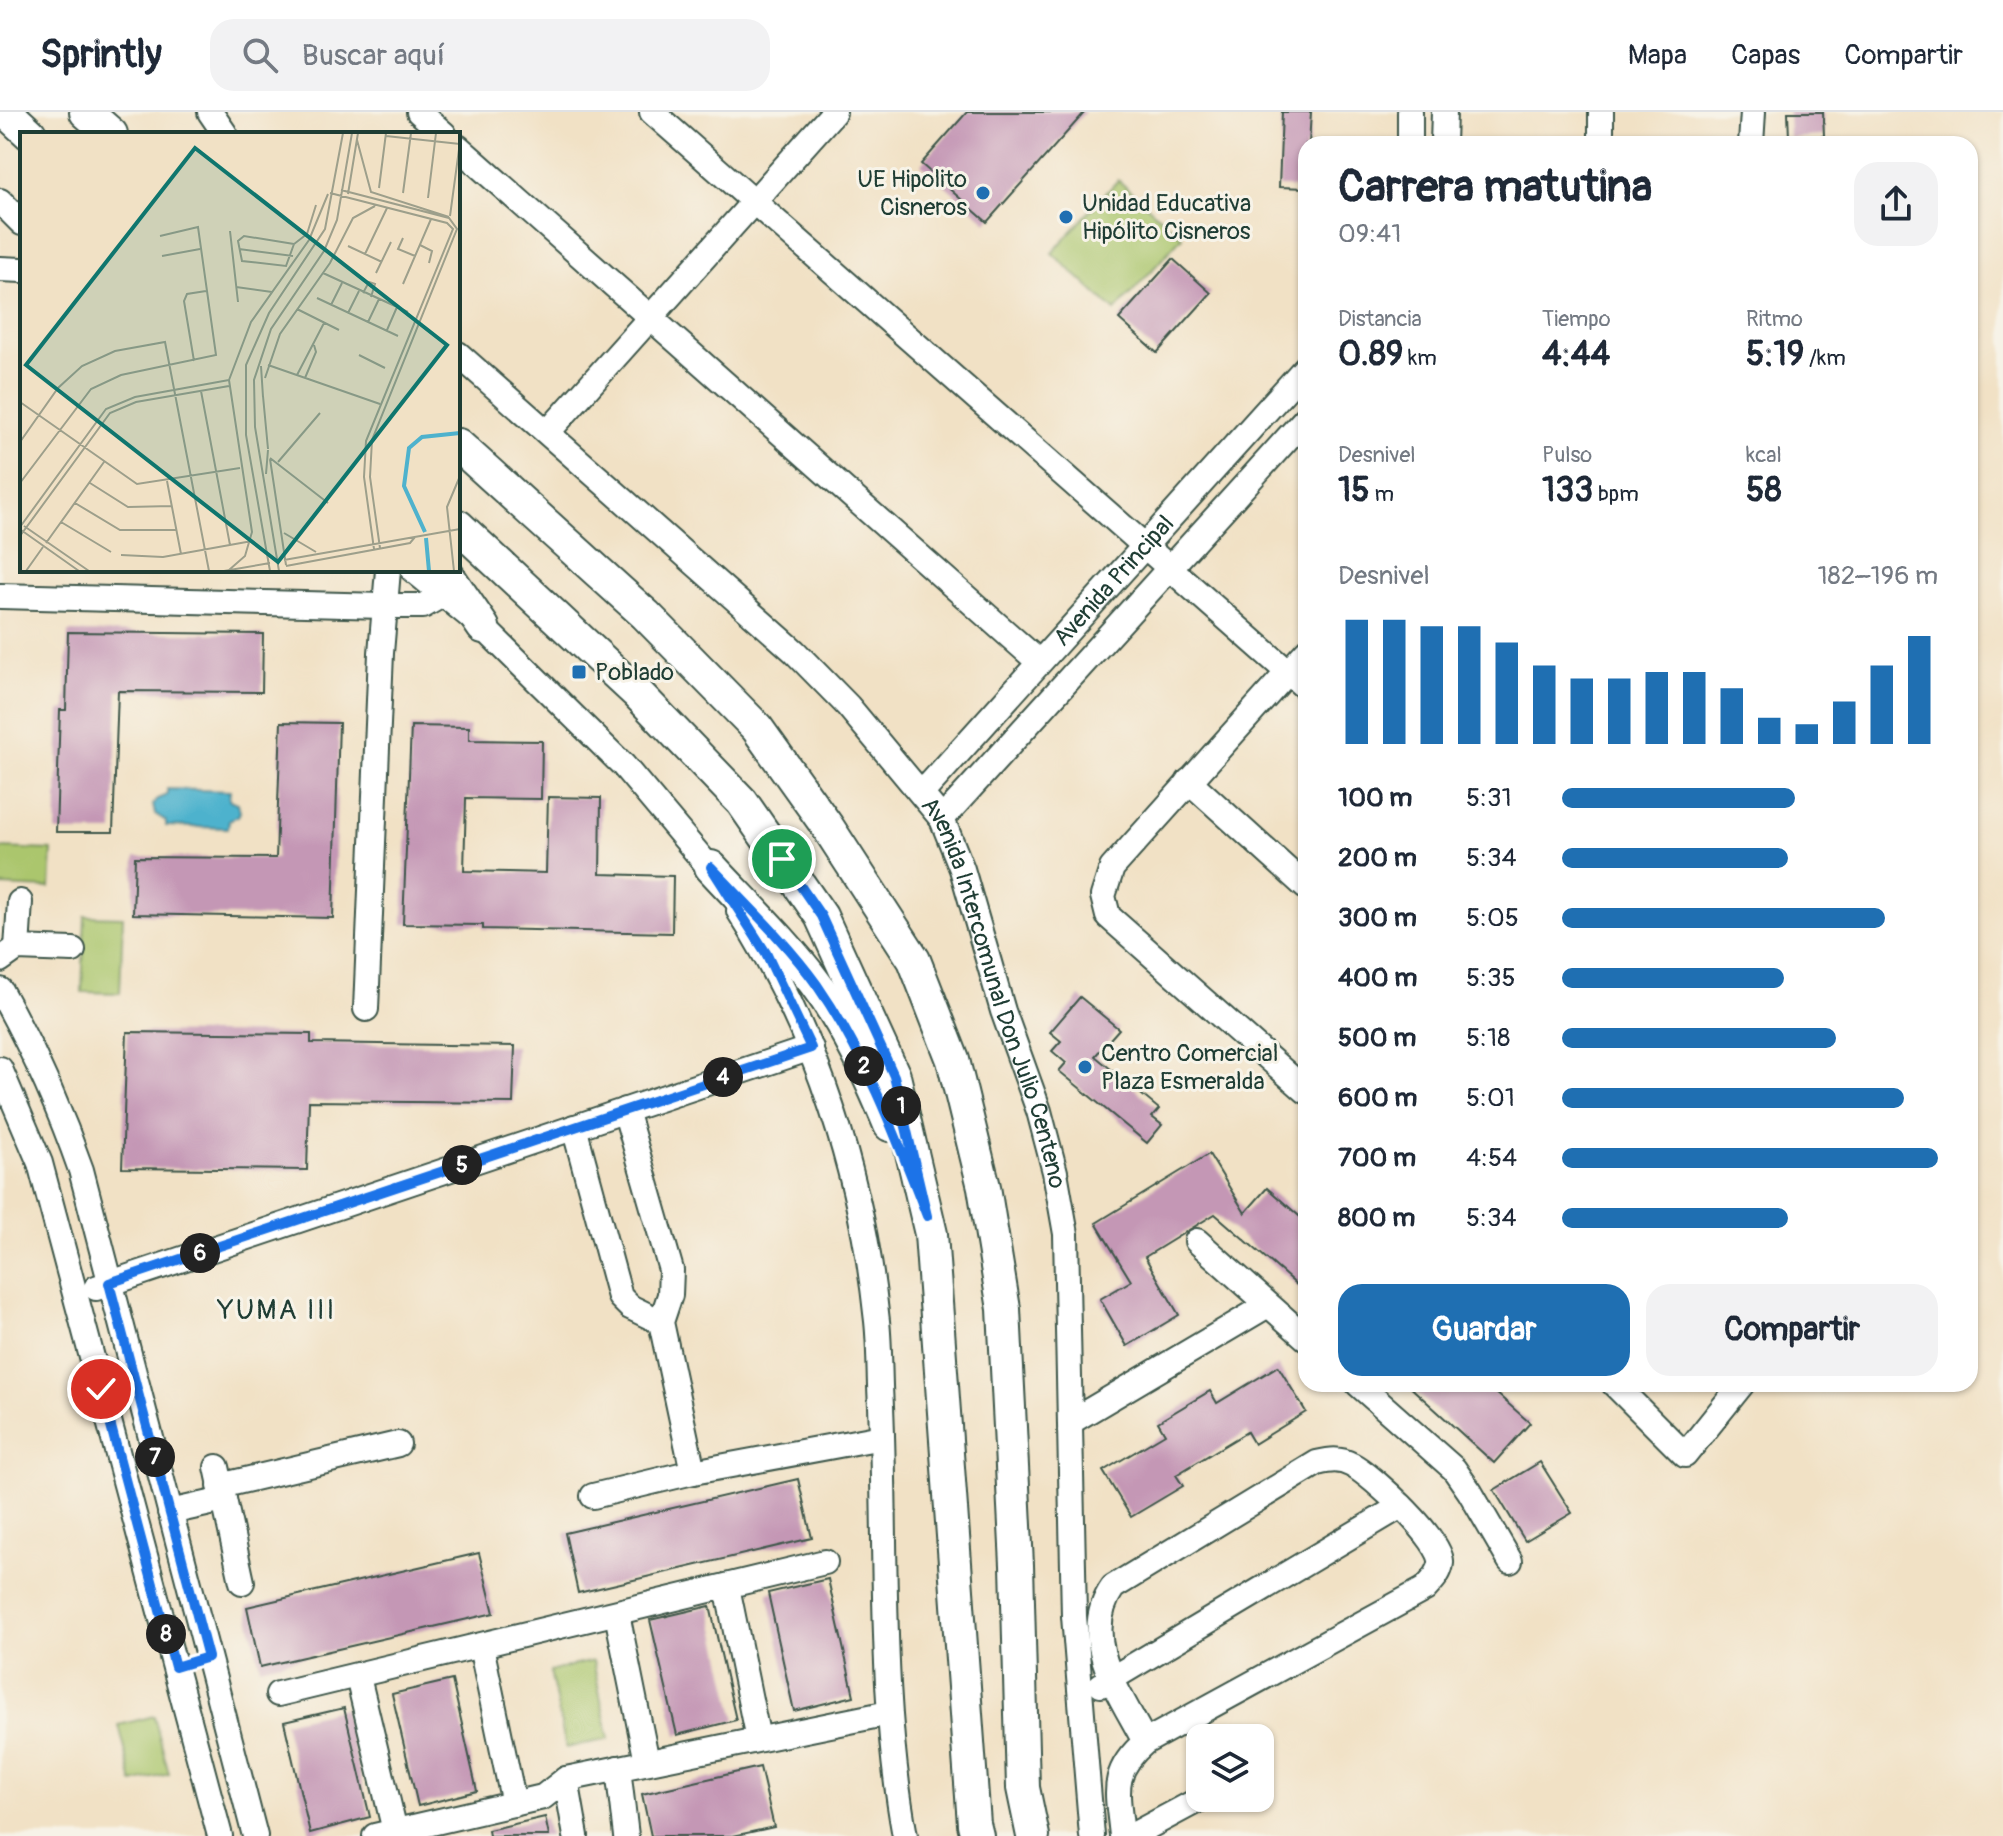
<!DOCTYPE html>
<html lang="es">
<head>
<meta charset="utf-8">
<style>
	body { margin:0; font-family:Pangolin,sans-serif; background:#f2f2f3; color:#1f2937; height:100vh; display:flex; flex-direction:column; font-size:30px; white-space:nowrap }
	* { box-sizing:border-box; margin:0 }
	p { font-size:26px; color:#747a83 }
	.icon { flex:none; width:44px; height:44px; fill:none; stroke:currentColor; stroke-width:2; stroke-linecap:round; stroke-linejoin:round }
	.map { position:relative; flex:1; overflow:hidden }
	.details { position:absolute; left:1298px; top:24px; width:680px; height:1256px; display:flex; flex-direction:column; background:#fff; border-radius:24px; box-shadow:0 2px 6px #0004 }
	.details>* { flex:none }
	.tools { position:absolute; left:1186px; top:1612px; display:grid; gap:16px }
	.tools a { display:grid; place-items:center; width:88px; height:88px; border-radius:16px; background:#fff; box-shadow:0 2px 6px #0004; font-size:40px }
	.pin { position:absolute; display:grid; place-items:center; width:68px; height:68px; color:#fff; margin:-34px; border:4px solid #fff; border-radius:50%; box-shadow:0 2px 8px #0007 }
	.km { position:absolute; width:40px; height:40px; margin:-20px; border-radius:50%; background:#222; color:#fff; font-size:22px; line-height:40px; text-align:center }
	.round { display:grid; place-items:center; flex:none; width:84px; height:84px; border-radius:24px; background:#f2f2f3 }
	.overview { display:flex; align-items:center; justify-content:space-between; height:136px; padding:0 40px }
	h1 { font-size:44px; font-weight:700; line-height:60px }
	.figures { display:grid; grid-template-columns:repeat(3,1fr); gap:12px; height:136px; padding:8px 40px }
	.figures div { display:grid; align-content:center }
	.figures b { font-size:34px; font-weight:700 }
	.figures small { font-size:22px; font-weight:400 }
	.figures p { font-size:22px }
	.chart { height:224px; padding:16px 40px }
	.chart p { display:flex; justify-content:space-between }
	.chart svg { width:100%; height:144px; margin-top:8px; stroke:#1f6fb2; stroke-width:6 }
	.action { display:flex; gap:16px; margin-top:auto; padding:16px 40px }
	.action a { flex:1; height:92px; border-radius:24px; background:#1f6fb2; color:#fff; font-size:32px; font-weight:700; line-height:92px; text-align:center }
	.action a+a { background:#f2f2f3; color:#1f2937 }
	ul { padding:0 40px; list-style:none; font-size:26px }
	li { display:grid; grid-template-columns:128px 96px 1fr; align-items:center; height:60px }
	li i { height:20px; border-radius:10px; background:#1f6fb2 }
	header { display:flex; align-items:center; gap:48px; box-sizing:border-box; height:112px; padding:0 40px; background:#fff; border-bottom:2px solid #e0e1e3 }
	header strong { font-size:38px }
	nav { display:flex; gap:44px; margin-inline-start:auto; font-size:28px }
	.search { width:560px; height:72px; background:#f2f2f3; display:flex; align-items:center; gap:20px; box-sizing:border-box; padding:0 28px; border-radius:24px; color:#747a83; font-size:30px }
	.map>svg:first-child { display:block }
</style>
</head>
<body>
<header>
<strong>Sprintly</strong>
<div class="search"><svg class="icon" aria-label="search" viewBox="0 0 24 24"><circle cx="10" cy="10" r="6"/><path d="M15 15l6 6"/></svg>Buscar aquí</div>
<nav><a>Mapa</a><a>Capas</a><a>Compartir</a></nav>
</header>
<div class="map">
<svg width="2003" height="1724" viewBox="0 0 2003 1724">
	<rect width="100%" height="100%" fill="#f7f3e8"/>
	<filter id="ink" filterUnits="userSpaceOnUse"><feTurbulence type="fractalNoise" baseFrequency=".0125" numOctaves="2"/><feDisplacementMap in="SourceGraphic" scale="16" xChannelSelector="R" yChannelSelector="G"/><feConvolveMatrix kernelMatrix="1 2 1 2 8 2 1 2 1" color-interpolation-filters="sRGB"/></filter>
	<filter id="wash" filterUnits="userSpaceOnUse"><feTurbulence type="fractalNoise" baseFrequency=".006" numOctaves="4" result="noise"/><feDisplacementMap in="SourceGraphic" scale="32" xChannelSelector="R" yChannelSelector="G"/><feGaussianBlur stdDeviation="1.8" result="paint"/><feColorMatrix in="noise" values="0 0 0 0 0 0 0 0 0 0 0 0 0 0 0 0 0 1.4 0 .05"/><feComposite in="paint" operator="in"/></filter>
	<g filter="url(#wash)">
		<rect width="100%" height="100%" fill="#f1e1c5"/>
		<g fill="#abc66d" stroke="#658250" stroke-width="2">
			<path d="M1118,68l64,57 -67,74 -63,-58z"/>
			<path d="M0,736l52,2 -2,38 -50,-2z"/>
			<path d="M85,804l38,1 -3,76 -38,-1z"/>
			<path d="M593,1549l16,78 -43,9 -16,-77z"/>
			<path d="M154,1604l15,58 -36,9 -14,-58z"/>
		</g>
		<path fill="#4eb2cd" stroke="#367880" stroke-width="2" d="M167,677l63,2 -1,9 9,3 2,9 -2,4 -9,4 -1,8 -62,-2v-5l-11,-7 -2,-9 4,-6 10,-4z"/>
		<g id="blocks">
			<g fill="#c497b5">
				<path d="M967,0h118l-98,110 -66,-58z"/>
				<path d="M1282,0h29l-2,32h-3v44l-27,-1z"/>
				<path d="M1788,0h35l1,24 -35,2z"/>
				<path d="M1173,147l38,34 -54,60 -38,-34z"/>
				<path d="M68,520l195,2 -1,58 -144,-1 -5,141h-57l4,-122h6z"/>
				<path d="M281,610l58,1 -6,195 -200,-4 2,-57 141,1z"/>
				<path d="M411,614l58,1v13l73,1 -1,58 -75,-1 -2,73 82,2 2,-76 53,1 -1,76 73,2 -1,57 -189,-4v-4l-80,-1z"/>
				<path d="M1080,885l39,32 -24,27 64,53 -7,8 10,8 -15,18 -88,-72 7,-8 -14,-12 9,-10 -11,-9z"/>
				<path d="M127,920l184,2v9l204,3 -2,57 -204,-2 -2,69 -185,-2z"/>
				<path d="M1209,1042l36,59 22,-25 39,34v71l-91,-79 -70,43 34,58 -52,31 -27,-47 31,-18 -35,-58z"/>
				<path d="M1278,1254l28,46 -52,32 -7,-12 -71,43 7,11 -52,31 -28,-46 62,-37 -7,-12 52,-31 7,12z"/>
				<path d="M1407,1272h79l44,39 -36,40z"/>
				<path d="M1540,1350l32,51 -47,28 -31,-51z"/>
				<path d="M798,1367l14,59 -234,55 -13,-60z"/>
				<path d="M479,1441l15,60 -234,54 -13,-60z"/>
				<path d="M828,1467l26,117 -60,15 -26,-118z"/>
				<path d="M710,1494l26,114 -59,15 -27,-115z"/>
				<path d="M452,1568l25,111 -59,15 -26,-112z"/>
				<path d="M344,1596l26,109 -60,16 -26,-111z"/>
				<path d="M760,1655l14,60 -41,9h-82l-9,-42z"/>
				<path d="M545,1705l4,19h-60l-1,-6z"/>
			</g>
		</g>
	</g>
	<g filter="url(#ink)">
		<use href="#blocks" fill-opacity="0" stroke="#3e564a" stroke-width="2"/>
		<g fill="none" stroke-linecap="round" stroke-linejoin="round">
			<defs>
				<g id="minor">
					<path d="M210,0l15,22"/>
					<path d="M419,0l25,22"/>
					<path d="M652,0l654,576"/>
					<path d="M1601,0v32"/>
					<path d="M1410,32v-32"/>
					<path d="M1443,32l1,-32"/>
					<path d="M1751,32l2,-32"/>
					<path d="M458,35l581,515"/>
					<path d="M0,89l22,22"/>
					<path d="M0,157l22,1"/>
					<path id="s1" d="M458,242l336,297 54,55 94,113 20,50 41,142 36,100 16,61 11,62 8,382 18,220"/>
					<path d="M548,320l286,-320"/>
					<path d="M413,458l70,57 140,138 96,114"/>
					<path d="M0,484l384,10h39l19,-11"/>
					<path d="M1306,540l-194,216 -9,28 5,20 198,175"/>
					<path d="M1189,669l117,106"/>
					<path id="s2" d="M922,681l384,-426"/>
					<path d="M942,707l364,-401"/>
					<path d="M739,799c78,123 123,265 138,410 3,28 2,57 4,85 6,143 -2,289 24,430"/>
					<path d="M17,836l3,-46"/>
					<path d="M0,848l17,-12 56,2"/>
					<path d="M0,878c33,59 59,117 81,180l174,666"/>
					<path d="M366,897l15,-356 7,-83"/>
					<path d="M0,957l40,94 180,673"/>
					<path d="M625,998l46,160 -1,25 -9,27 32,150"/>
					<path d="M574,1015l46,170 10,10 31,15"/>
					<path d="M1197,1129l109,97"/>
					<path d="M96,1176l715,-240"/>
					<path d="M1358,1272l96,85 16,23 40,69"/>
					<path d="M1614,1272l71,71 57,-71"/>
					<path d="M1072,1309l196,-116"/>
					<path d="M217,1355l25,115"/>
					<path d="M220,1374l178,-42"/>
					<path d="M593,1384l100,-24 189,-35"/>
					<path d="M170,1400l54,-12"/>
					<path d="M727,1475l31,152"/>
					<path d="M617,1502l30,148"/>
					<path d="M481,1534l33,158"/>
					<path d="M358,1565l37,154"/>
					<path d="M1101,1573l300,-179"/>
					<path d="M278,1582l547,-132"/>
					<path d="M618,1656l8,68"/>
					<path d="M566,1667l10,57"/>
					<path d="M375,1724l168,-39 23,-18 323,-66"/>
					<path d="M1122,1724c-4,-43 -13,-63 23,-94 -24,-47 -68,-104 -32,-155l204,-124c13,-3 22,-5 35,2 20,10 92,77 89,98 -1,11 -9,18 -16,26l-280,153"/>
					<path d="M1131,1724l71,-38"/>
				</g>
				<g id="major">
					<path d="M6,0l24,22"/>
					<path d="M86,0l25,22"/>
					<path d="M458,333l188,170 111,113 70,98 87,134 39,100 31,127 20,122 13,256 6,223 10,48"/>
					<path d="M458,414l178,166 106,110 79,114 73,160 37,158 43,590 3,12"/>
					<path d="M444,458l39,57"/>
					<path d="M711,755c35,38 73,74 104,116 32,43 54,92 75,142"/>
				</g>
			</defs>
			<use href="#minor" stroke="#3e564a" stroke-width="28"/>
			<use href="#major" stroke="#3e564a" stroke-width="36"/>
			<use href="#minor" stroke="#fff" stroke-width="24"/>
			<use href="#major" stroke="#fff" stroke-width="32"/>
		</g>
	</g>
	<g fill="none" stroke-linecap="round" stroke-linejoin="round" filter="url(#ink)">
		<defs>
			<path id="route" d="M101,1277l74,278 33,-10 -99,-374 702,-235 -45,-95 -55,-86c36,38 75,75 106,118 49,71 79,151 110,231l-33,-140 -73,-160 -39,-57"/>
		</defs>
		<use href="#route" stroke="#fff" stroke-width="16"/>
		<use href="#route" stroke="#1a73e8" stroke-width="10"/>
	</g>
	<g fill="#1f6fb2" stroke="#f7f3e8" stroke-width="3">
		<circle cx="983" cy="81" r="8"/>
		<circle cx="1066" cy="105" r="8"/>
		<rect x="571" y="552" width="16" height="16" rx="4"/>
		<circle cx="1085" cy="955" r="8"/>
	</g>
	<g text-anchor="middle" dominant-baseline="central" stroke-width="6" stroke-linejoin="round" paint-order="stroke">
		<g font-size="24" fill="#1f3d34" stroke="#f7f3e8" text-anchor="start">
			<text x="967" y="67" text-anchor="end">UE Hipolito<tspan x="967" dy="28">Cisneros</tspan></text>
			<text x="1082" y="91">Unidad Educativa<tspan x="1082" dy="28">Hipólito Cisneros</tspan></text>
			<text x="595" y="560">Poblado</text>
			<text x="1101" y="941">Centro Comercial<tspan x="1101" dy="28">Plaza Esmeralda</tspan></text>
		</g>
		<g font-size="24" fill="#1f3d34" stroke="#f7f3e8">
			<text stroke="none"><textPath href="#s2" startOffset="286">Avenida Principal</textPath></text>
			<text stroke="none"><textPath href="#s1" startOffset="854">Avenida Intercomunal Don Julio Centeno</textPath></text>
		</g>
		<g font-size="28" letter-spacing="2" fill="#1f3d34" stroke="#f7f3e8">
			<text x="277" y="1198">YUMA III</text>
		</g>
	</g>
	<g transform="translate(20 20)">
		<rect width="440" height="440" fill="#f1e1c5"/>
		<path fill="none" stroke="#4eb2cd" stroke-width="4" d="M405,400l-21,-46 5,-38 13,-11 38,-4M406,406l3,33"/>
		<path fill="none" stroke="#9d9f8b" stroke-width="2" d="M366,4l74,8M337,8l14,52 78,25M359,56l7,-55M321,58l108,28 8,11 -85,211 -2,37 10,71M310,61l117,30 6,6 -87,212 -2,36 10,72M383,61l8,-60M328,62l10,-61M408,66l8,-65M430,84l10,-74M210,99l8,71M383,106l-5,11 17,7M274,112l-50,-8 -6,5 4,20 44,5 8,-22 13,-10 9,-29M400,113l12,6 -3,12M328,114l34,16M219,117l54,7M345,122l22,-46M142,124l38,-7M303,141l85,39M356,141l15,-31M383,152l28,-65M216,155l36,5M343,161l6,-11 6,2 -4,13M297,166l81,38M311,173l11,-22M277,177l42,21M328,181l11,-22M348,190l11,-23M367,198l10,-23M339,223l26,13M174,229l-10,-60 3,-7 19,-3M248,233l112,39M241,234l2,31M277,243l27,-52M245,246l15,-44 50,-71 23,-45 22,-12M285,246l11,-26 -2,-7M181,259l29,154M243,264l5,53M0,270l117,82 103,-16M0,310l38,-54 24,-22 33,-15 50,-9 44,229M250,326l58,45M250,327l16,106M258,330l42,-49M246,342l2,-24M147,349l14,73M0,351l71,-94 30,-14 95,-20 -18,-128 -38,9M70,351l38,24 44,-1M55,371l45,27h56M41,390l50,30M4,394l65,45M0,395l86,-118 29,-12 94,-17M1,398l58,41M264,401l32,19M0,404l90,-123 26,-11 93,-16M26,411l58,-81M101,423l42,2 89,-16M264,428l176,-31M266,434l124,-23 5,-6M209,438l16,-14 7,-24 -23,-152 22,-58 58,-82 19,-46M6,439l17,-24M204,439l46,-8M250,439l-24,-136v-70l23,-52 56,-84 18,-96M259,439l-24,-144 -1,-47 17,-51 53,-78 13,-31 15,-87M434,439l-7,-64 13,-31"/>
		<path fill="#0f766e" fill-opacity="0.15" stroke="#0f766e" stroke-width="4" d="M175,16l252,197 -169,217 -252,-197z"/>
		<rect width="440" height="440" fill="none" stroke="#1f3d34" stroke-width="4"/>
	</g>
</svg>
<div class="tools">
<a><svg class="icon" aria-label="layers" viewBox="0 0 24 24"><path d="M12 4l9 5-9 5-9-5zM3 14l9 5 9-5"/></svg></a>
</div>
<div class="pin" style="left:782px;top:747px;background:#1e9e55"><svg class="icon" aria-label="arrive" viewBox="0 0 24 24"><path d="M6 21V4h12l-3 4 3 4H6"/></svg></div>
<div class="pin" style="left:101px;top:1277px;background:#d93025"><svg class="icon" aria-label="check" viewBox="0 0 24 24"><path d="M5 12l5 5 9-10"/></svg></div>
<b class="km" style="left:901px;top:994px">1</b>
<b class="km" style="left:864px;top:954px">2</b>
<b class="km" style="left:723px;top:965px">4</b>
<b class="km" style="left:462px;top:1053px">5</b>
<b class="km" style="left:200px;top:1141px">6</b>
<b class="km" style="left:155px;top:1345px">7</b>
<b class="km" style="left:166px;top:1522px">8</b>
<section class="details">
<div class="overview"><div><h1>Carrera matutina</h1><p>09:41</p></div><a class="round"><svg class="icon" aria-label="share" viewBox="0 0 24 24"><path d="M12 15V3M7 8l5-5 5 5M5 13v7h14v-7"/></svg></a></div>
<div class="figures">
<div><p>Distancia</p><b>0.89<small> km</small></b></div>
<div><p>Tiempo</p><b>4:44</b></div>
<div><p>Ritmo</p><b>5:19<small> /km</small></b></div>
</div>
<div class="figures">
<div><p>Desnivel</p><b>15<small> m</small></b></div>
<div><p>Pulso</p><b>133<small> bpm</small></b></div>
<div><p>kcal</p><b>58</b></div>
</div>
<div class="chart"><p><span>Desnivel</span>182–196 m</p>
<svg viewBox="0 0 160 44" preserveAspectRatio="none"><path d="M5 44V6M15 44V6M25 44V8M35 44V8M45 44V13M55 44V20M65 44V24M75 44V24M85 44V22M95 44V22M105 44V27M115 44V36M125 44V38M135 44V31M145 44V20M155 44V11"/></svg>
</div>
<ul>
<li><b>100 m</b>5:31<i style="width:62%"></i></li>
<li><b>200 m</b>5:34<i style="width:60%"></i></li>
<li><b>300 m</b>5:05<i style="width:86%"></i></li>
<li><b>400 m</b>5:35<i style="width:59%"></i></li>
<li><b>500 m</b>5:18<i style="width:73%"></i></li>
<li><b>600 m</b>5:01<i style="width:91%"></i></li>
<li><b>700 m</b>4:54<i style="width:100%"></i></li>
<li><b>800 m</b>5:34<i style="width:60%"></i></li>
</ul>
<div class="action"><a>Guardar</a><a>Compartir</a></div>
</section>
</div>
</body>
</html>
